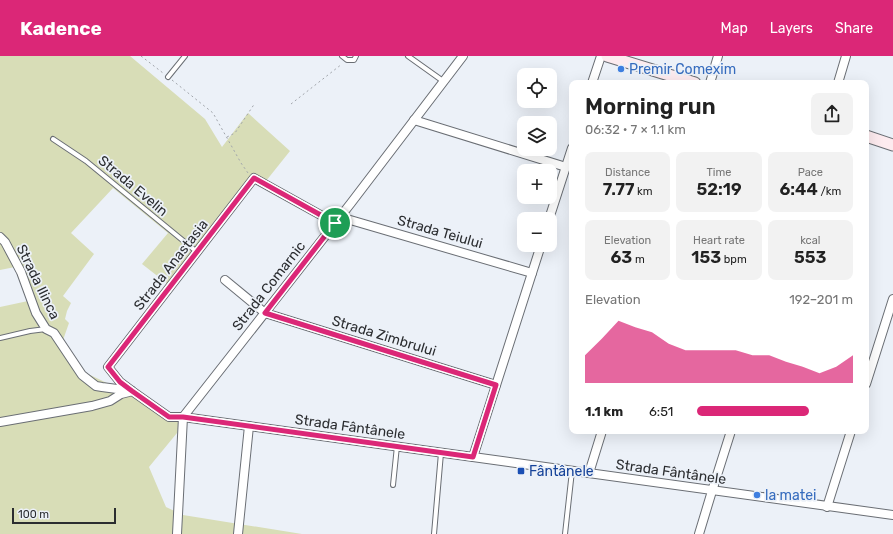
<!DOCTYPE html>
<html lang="en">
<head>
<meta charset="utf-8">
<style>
	body { margin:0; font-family:Rubik,sans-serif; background:#f2f2f2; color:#222; height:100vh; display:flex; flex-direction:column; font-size:15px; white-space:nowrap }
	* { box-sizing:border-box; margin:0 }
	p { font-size:13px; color:#767676 }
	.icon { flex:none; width:22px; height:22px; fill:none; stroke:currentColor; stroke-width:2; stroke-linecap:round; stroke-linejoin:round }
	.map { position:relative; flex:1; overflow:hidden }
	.drawer { position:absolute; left:569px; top:24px; width:300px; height:354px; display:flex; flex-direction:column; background:#fff; border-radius:8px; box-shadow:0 4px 16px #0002 }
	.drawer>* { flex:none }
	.buttons { position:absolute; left:517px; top:12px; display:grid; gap:8px }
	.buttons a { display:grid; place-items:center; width:40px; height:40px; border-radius:8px; background:#fff; box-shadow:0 4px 16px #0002; font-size:20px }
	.scale { position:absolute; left:12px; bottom:10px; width:104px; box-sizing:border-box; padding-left:4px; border:2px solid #2b2d30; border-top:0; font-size:11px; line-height:14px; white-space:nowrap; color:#2b2d30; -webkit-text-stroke:3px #ecf1f8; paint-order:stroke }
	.pin { position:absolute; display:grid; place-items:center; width:34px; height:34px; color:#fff; margin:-17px; border:2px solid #fff; border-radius:50%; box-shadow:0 1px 4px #0007 }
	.round { display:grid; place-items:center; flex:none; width:42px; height:42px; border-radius:8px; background:#f2f2f2 }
	.head { display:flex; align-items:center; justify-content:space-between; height:68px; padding:0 16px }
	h1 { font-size:22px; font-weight:600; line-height:30px }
	.metrics { display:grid; grid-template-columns:repeat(3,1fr); gap:6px; height:68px; padding:4px 16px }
	.metrics div { display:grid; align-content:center; border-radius:8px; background:#f2f2f2; text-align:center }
	.metrics b { font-size:17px; font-weight:600 }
	.metrics small { font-size:11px; font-weight:400 }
	.metrics p { font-size:11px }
	.chart { height:112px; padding:8px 16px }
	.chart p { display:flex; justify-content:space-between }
	.chart svg { width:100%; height:72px; margin-top:4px; fill:#db2777; opacity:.7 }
	ul { padding:0 16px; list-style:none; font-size:13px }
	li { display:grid; grid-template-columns:64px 48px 1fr; align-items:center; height:30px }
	li i { height:10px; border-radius:5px; background:#db2777 }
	header { display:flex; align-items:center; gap:24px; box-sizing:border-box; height:56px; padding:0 20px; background:#db2777; color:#fff }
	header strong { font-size:19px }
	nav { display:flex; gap:22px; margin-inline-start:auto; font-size:14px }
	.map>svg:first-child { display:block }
</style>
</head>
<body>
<header>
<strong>Kadence</strong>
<nav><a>Map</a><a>Layers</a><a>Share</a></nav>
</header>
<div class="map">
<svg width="893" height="478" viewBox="0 0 893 478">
	<rect width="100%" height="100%" fill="#ecf1f8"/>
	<path fill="#d8ddb7" d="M0,0h130l75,63 17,28 26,-34 42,38 -24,30 -12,-8 -85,112 -27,-21 26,-31 -55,-45 -42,45 23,21 -31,42 8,7 -4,8 -2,8 4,4 -6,17 23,33 48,23 46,24 -3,13 -28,34 17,40 17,8 119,19h-302v-227l28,-6 -13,-34 -15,3z"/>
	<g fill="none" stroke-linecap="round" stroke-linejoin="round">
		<defs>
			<g id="lane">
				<path d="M342,0l5,4h7l2,-4"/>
				<path d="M408,0l35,25"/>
				<path d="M168,21l17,-21"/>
				<path d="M53,83l33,22 111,91"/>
				<path d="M0,282l30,-7 16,-2"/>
				<path d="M393,429l4,-39"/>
				<path d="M434,478l7,-81"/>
				<path d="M565,478l7,-63"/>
			</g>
			<g id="street">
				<path d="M592,27l9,-27"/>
				<path d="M710,27l8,-27"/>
				<path d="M838,27l8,-27"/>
				<path d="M414,64l152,47"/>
				<path d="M340,161l192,56"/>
				<path d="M549,163l23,-71"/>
				<path d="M335,167l-81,-45 -146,189 12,15 12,9 37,26h14l710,98"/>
				<path d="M0,181l5,5 16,30 15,41 10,16 8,4 28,42 14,11 6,1 30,4"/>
				<path d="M225,224l40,33 231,72"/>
				<path d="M866,328l27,-85"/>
				<path d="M183,361l168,-214 112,-147"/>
				<path d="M0,366l92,-16 18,-5 11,-7 8,-2"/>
				<path d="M473,401l68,-212"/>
				<path d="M589,417l13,-42"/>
				<path d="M827,451l24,-76"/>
				<path d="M177,478l6,-117"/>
				<path d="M238,478l11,-108"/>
				<path d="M699,478l13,-43 19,-60"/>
			</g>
			<g id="secondary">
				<path d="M607,0l88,27"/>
				<path d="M866,80l27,9"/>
			</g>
		</defs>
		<use href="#lane" stroke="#6a6e74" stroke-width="6"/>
		<use href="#street" stroke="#6a6e74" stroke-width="10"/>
		<use href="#secondary" stroke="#6a6e74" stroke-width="13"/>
		<g stroke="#a1a5ab" stroke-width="1" stroke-dasharray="2 3" stroke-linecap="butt">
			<path d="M141,0l22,17"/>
			<path d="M172,24l41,33 28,50 7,10"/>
			<path d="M291,48l51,-40"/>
			<path d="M227,81l8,-4 20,-30"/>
		</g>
		<use href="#lane" stroke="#fff" stroke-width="4"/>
		<use href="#street" stroke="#fff" stroke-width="8"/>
		<use href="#secondary" stroke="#fdebef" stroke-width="11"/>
	</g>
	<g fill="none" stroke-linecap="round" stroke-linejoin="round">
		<defs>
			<path id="route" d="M254,122l81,45 -70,90 231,72 -23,72 -290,-40h-14l-37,-26 -12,-9 -12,-15z"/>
		</defs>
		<use href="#route" stroke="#fff" stroke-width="8"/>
		<use href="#route" stroke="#db2777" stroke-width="5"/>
	</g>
	<g fill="#3f7fe0" stroke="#ecf1f8" stroke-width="1.5">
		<circle cx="621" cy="13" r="4"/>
		<circle cx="757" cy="439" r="4"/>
	</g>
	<rect fill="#1a4fb4" stroke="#ecf1f8" stroke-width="1.5" x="517" y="411" width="8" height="8" rx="2"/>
	<g text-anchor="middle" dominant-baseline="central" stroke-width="3.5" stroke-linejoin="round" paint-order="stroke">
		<g font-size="14" fill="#366cbe" stroke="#ecf1f8" text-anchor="start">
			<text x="629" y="13">Premir Comexim</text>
			<text x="765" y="439">la matei</text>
		</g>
		<g font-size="14" fill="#2b2d30" stroke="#ecf1f8">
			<text transform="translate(133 130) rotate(40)">Strada Evelin</text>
			<text transform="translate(440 176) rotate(16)">Strada Teiului</text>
			<text transform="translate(171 209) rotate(-52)">Strada Anastasia</text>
			<text transform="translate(38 226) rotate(64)">Strada Ilinca</text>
			<text transform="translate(269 230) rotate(-52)">Strada Comarnic</text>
			<text transform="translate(384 280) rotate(17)">Strada Zimbrului</text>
			<text transform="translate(350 371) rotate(8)">Strada Fântânele</text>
			<text transform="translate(671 416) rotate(8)">Strada Fântânele</text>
		</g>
		<g font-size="14" fill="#164399" stroke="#ecf1f8" text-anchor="start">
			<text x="529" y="415">Fântânele</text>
		</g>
	</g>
</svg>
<div class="buttons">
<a><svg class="icon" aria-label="locate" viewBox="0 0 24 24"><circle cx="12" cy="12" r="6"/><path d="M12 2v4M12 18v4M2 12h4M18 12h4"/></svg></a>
<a><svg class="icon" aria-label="layers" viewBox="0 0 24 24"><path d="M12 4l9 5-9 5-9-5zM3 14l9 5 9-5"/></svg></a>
<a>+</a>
<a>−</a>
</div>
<div class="scale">100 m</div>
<div class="pin" style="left:335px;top:167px;background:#1e9e55"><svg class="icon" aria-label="arrive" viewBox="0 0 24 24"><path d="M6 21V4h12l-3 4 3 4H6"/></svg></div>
<section class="drawer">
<div class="head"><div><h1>Morning run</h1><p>06:32 · 7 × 1.1 km</p></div><a class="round"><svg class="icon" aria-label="share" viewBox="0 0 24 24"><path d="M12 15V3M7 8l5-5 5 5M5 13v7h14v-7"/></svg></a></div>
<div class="metrics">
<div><p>Distance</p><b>7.77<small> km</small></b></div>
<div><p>Time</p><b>52:19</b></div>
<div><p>Pace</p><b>6:44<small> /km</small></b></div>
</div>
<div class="metrics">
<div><p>Elevation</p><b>63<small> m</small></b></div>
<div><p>Heart rate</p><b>153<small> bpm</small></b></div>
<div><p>kcal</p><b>553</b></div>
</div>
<div class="chart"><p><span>Elevation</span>192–201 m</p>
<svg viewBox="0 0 160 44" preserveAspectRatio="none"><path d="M0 44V27L10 17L20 6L30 10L40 13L50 20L60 24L70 24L80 24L90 24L100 27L110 27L120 31L130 34L140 38L150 34L160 27V44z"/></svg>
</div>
<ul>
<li><b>1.1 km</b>6:51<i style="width:72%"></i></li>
</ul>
</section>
</div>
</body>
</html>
